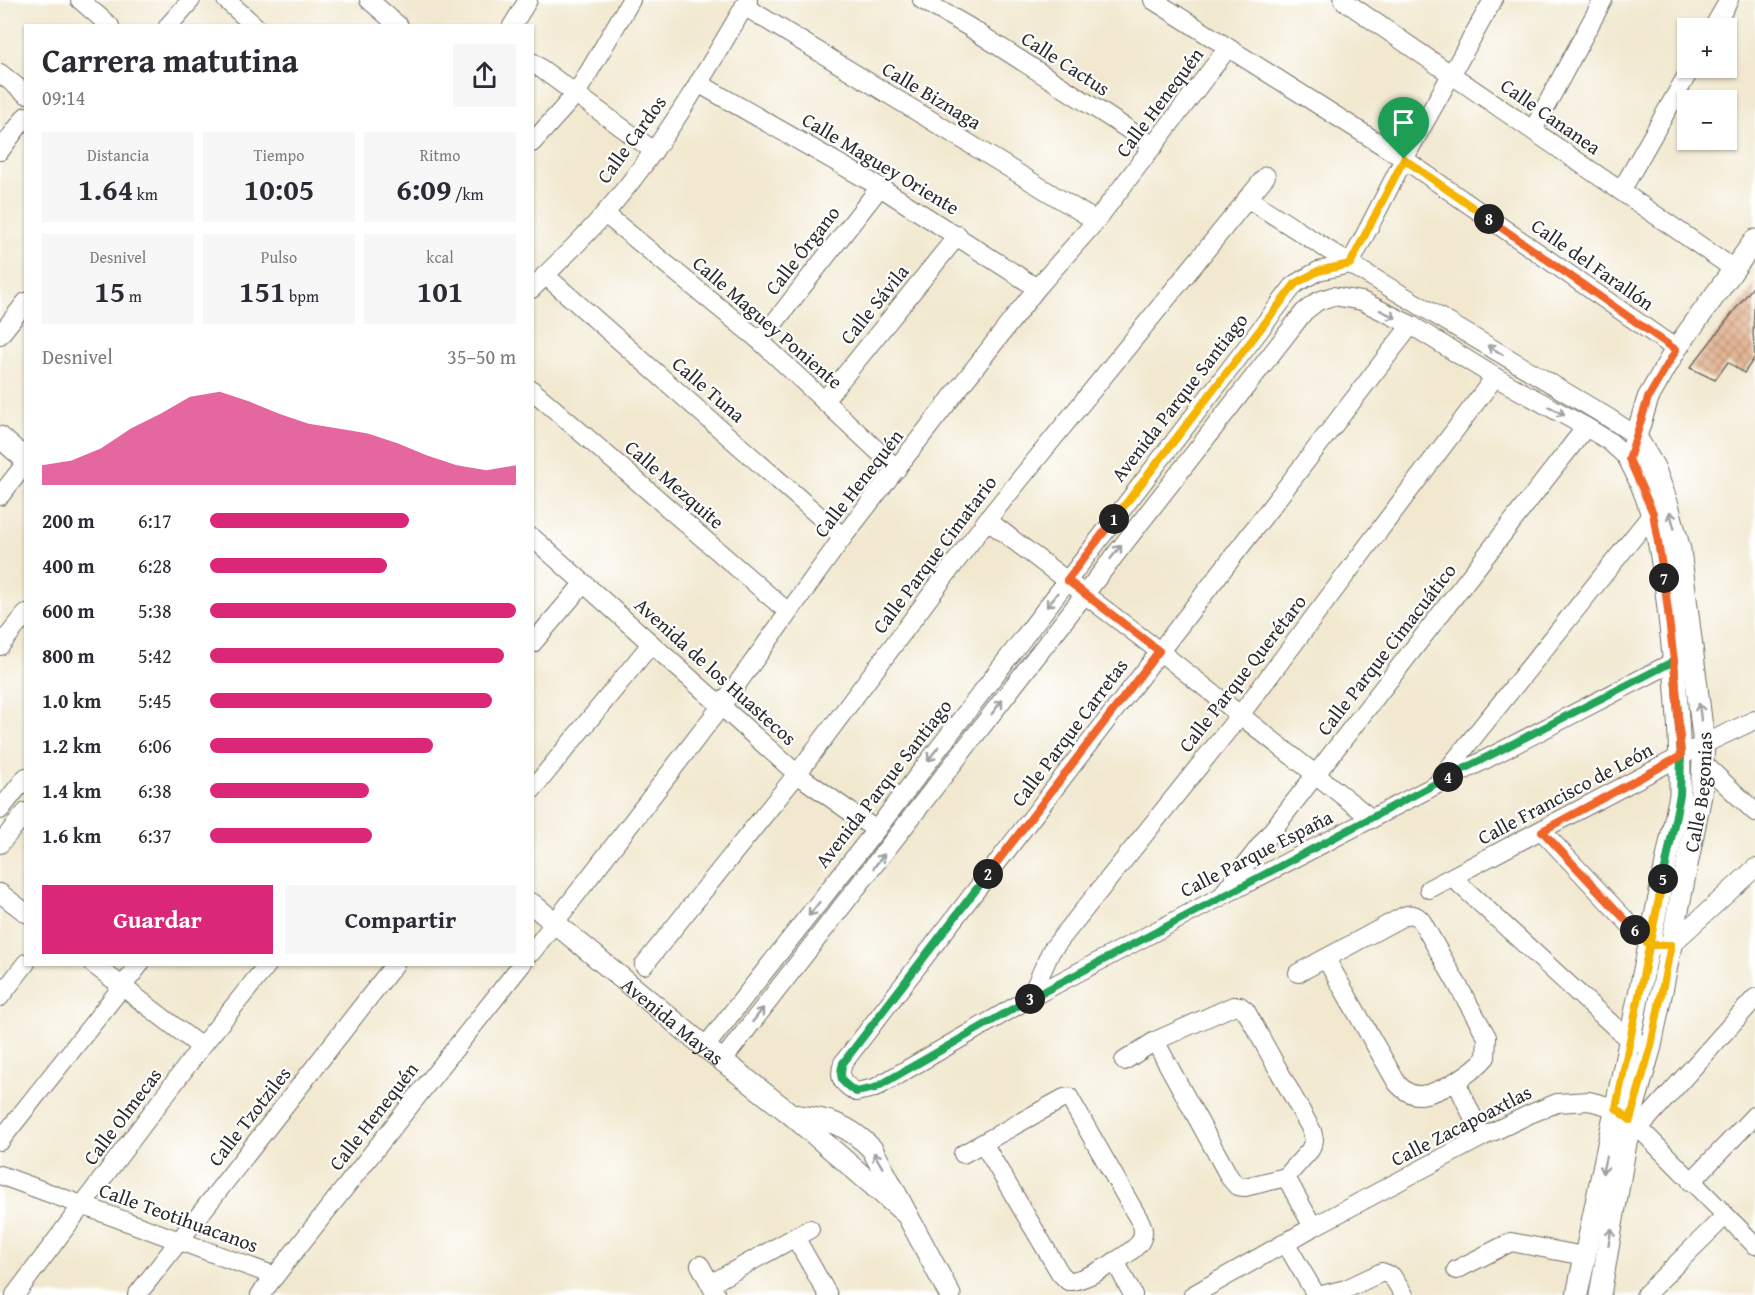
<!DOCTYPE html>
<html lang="es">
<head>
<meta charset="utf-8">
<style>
	body { margin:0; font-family:"Gentium Book Plus",serif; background:#f7f7f7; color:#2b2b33; height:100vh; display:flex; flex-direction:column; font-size:22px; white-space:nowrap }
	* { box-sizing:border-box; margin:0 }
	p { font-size:20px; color:#7c7c81 }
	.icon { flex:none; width:33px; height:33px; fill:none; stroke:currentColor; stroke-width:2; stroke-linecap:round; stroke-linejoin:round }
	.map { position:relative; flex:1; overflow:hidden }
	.sheet { position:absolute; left:24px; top:24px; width:510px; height:942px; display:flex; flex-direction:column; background:#fff; border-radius:0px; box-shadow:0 2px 4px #0004 }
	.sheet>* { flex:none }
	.buttons { position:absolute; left:1677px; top:18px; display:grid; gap:12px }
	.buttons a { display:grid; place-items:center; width:60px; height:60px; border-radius:0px; background:#fff; box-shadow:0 2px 4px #0004; font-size:30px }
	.pin { position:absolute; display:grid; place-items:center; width:51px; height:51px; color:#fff; margin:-62px -26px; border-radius:50% 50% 50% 0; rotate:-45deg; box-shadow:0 0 6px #0007 }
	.pin .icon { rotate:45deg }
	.km { position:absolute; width:30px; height:30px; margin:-15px; border-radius:50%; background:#222; color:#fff; font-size:16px; line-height:30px; text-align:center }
	.round { display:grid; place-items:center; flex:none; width:63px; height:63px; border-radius:0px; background:#f7f7f7 }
	.overview { display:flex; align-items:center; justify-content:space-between; height:102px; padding:0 18px }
	h1 { font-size:33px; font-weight:600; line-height:45px }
	.stats { display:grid; grid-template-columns:repeat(3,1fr); gap:9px; height:102px; padding:6px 18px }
	.stats div { display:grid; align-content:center; border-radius:0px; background:#f7f7f7; text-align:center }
	.stats b { font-size:30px; font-weight:600 }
	.stats small { font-size:16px; font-weight:400 }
	.stats p { font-size:16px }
	.chart { height:168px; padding:12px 18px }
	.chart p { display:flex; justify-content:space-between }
	.chart svg { width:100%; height:108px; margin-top:6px; fill:#db2777; opacity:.7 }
	.cta { display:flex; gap:12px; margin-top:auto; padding:12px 18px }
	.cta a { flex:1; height:69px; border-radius:0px; background:#db2777; color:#fff; font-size:24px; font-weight:600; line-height:69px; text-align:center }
	.cta a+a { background:#f7f7f7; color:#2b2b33 }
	ul { padding:0 18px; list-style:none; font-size:20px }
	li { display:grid; grid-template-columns:96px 72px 1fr; align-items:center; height:45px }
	li i { height:15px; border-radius:8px; background:#db2777 }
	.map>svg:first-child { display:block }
</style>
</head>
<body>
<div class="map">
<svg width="1755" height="1295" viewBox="0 0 1755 1295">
	<defs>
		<pattern id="building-cross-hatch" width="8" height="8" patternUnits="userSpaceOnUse" patternTransform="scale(1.5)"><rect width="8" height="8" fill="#e5b695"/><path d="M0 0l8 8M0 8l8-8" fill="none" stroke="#ba947a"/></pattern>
	</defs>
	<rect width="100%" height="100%" fill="#fff"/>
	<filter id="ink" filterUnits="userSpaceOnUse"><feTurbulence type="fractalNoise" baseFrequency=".0167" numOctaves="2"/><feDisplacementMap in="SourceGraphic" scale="12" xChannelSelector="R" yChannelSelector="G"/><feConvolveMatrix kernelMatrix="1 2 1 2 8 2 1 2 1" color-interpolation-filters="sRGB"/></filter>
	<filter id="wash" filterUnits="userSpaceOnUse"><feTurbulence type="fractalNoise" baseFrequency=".008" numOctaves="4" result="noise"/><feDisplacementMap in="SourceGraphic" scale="24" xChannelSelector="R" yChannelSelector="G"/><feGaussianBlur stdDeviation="1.35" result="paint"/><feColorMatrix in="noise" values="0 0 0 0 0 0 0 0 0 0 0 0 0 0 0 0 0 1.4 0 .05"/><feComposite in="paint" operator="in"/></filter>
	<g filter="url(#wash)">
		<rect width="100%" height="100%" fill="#f1e8cf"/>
		<g id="blocks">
			<path fill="url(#building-cross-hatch)" d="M1755,284l-2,49 2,24 -11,16 -16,-11 -13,18 -25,-12z"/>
		</g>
	</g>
	<g filter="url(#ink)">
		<use href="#blocks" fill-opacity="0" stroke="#706d64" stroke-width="1.5"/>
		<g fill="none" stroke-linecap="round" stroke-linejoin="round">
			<defs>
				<g id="minor">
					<path d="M80,0l30,26"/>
					<path d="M226,0l29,26"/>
					<path d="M369,0l30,26"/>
					<path d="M922,0l47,27 185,119"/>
					<path d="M1153,0l251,159 272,190"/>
					<path d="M1343,0l391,269"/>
					<path d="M744,6l352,215"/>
					<path d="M168,26l23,-26"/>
					<path d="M512,26l16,-26"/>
					<path d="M1713,28l16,-28"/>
					<path d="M532,62l122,89"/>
					<path d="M0,73l26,21"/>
					<path d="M698,83l182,104 157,101"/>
					<path d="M1533,130l70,-130"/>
					<path d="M532,143l44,-49 55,-94"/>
					<path d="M0,151l26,-35"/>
					<path d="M1621,191l70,-123"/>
					<path d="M1247,198l103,66 259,154 26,17"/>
					<path d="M605,214l155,127 137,128"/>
					<path d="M1350,264l54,-105 89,-159"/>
					<path d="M545,275l298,262"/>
					<path d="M532,289c24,-26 51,-49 73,-76 56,-64 100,-139 143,-213"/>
					<path d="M1411,325l-568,738c-5,16 -1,20 13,29l19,-4 155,-90 190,-101 465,-241"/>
					<path d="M0,335l26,-33"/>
					<path d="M760,341l120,-154"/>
					<path d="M532,390l256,222"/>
					<path d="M824,401l134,-166"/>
					<path d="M0,496l26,-33"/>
					<path d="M987,520l172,131 213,168"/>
					<path d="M532,537l265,237 79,56"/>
					<path d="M532,644l52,-61"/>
					<path d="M0,646l26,-32"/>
					<path d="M1703,763l52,49"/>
					<path d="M1440,779l213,-266"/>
					<path d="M532,790l119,-146"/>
					<path d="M0,810l26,-33"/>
					<path d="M1542,831l107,114h22l84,-77"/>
					<path d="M0,844l26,-32"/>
					<path d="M1453,878l177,163 10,2"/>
					<path d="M1429,889l275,-145 51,-24"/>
					<path d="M1225,891l361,-464"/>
					<path d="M0,893l26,20"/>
					<path d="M532,952l190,-247 121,-168 194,-249 59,-67 131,-172"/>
					<path d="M93,964l108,83"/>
					<path d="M644,965l153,-191 190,-254 279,-344"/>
					<path d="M1298,973l106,-57c7,-3 12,-1 17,4l66,117 -1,20c-12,15 -45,36 -65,38 -10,1 -18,-5 -24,-12l-71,-124"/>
					<path d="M0,997l26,-34"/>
					<path d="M1030,998l21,-47 189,-236 255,-338"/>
					<path d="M705,1047l171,-217 419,-546 23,-13 32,-7"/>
					<path d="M722,1061c195,-249 387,-500 582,-749l14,-11 15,-5 29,5 49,24 84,52 91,50 23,14 20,18"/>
					<path d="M1124,1061l31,-20 78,-35h7l6,5 66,120 2,9 -4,10 -24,27 -41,10 -8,-1 -7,-8 -75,-137"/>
					<path d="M1456,1081l26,56"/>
					<path d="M1639,1128l116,-130"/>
					<path d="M0,1141l140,-177"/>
					<path d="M963,1154l101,-56 5,-1 72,126c3,6 3,12 -1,19 -8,12 -57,41 -72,39l-8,-8 -77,-130"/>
					<path d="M0,1175l275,101"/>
					<path d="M1286,1177l27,50"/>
					<path d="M1691,1182l64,-67"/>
					<path d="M795,1237l33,58"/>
					<path d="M1285,1242l31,53"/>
					<path d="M1115,1261l18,34"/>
					<path d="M700,1265l16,30"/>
					<path d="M1456,1270l55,-28 73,14"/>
					<path d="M710,1284l100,-55"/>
					<path d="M15,1295l186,-248 67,-83"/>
					<path d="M137,1295l258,-331"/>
					<path d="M260,1295l262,-331"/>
					<path d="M1193,1295l120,-68 169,-90 48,-23 27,-11 32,-2 27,7 23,20 116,117"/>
					<path d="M1322,1295l24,-6 36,-17 10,4 12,19"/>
					<path d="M1645,1295l80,-79"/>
				</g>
				<g id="tertiary">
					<path d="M0,437l26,23"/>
					<path id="s1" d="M532,904l173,143 87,68 112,97"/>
					<path d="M792,1115c34,4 55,8 80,34l78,146"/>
					<path d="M1577,1295l103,-500c1,-57 -4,-113 -10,-169 -7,-60 -11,-112 -41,-167l19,-61 28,-49 79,-109"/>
					<path id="s2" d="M1600,1295l30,-175 21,-74 50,-251 3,-51 -24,-194 -12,-45 -14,-38 -19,-32"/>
				</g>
			</defs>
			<use href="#minor" stroke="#706d64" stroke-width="20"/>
			<use href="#tertiary" stroke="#706d64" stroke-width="23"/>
			<use href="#minor" stroke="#fff" stroke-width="18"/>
			<use href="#tertiary" stroke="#fff" stroke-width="21"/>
		</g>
		<defs><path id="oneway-shaft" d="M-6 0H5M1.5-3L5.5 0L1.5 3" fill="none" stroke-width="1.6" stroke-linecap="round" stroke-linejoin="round" transform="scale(1.5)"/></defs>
		<g stroke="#a0a0a0">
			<use href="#oneway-shaft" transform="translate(1388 314) rotate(26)"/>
			<use href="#oneway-shaft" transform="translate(1495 350) rotate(-149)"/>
			<use href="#oneway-shaft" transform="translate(1557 411) rotate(29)"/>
			<use href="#oneway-shaft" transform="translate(1672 520) rotate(-105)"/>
			<use href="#oneway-shaft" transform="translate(1116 552) rotate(-52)"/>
			<use href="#oneway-shaft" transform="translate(1052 600) rotate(127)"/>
			<use href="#oneway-shaft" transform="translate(997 707) rotate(-53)"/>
			<use href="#oneway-shaft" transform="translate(1700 712) rotate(-97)"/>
			<use href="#oneway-shaft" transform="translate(933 754) rotate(127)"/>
			<use href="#oneway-shaft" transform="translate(879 861) rotate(-52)"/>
			<use href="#oneway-shaft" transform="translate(814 909) rotate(128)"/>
			<use href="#oneway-shaft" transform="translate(758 1015) rotate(-52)"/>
			<use href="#oneway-shaft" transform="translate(878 1160) rotate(-120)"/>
			<use href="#oneway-shaft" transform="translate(1604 1165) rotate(102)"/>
			<use href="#oneway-shaft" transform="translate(1610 1237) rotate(-80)"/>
		</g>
	</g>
	<g fill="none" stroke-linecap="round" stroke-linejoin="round" filter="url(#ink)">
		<defs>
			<path id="split-1" d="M1114,519l181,-235 23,-13 32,-7 54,-105"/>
			<path id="split-2" d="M988,874l171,-223 -92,-71 47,-61"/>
			<path id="split-3" d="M988,874l-145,189c-5,16 -1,20 13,29l19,-4 155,-89"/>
			<path id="split-4" d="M1030,999l418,-222"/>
			<path id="split-5" d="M1448,777l226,-116 7,95 -1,39 -17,84"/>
			<path id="split-6" d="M1635,930l14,15h22l-20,101 -21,74 -14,-12c16,-76 31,-153 47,-229"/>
			<path id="split-7" d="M1635,930l-93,-99 139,-75 -7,-95 -10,-83"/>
			<path id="split-8" d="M1489,219l187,131 -28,48 -19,61 24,54 11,65"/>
			<path id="split-9" d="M1404,159l85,60"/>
		</defs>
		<use href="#split-1" stroke="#fff" stroke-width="12"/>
		<use href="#split-2" stroke="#fff" stroke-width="12"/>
		<use href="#split-3" stroke="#fff" stroke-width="12"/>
		<use href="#split-4" stroke="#fff" stroke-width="12"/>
		<use href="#split-5" stroke="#fff" stroke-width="12"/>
		<use href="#split-6" stroke="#fff" stroke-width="12"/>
		<use href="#split-7" stroke="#fff" stroke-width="12"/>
		<use href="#split-8" stroke="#fff" stroke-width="12"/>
		<use href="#split-9" stroke="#fff" stroke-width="12"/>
		<use href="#split-1" stroke="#f5b400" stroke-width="8"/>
		<use href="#split-2" stroke="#f0652b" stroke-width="8"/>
		<use href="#split-3" stroke="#22a559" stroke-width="8"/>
		<use href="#split-4" stroke="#22a559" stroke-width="8"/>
		<use href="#split-5" stroke="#22a559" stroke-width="8"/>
		<use href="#split-6" stroke="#f5b400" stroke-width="8"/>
		<use href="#split-7" stroke="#f0652b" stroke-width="8"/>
		<use href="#split-8" stroke="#f0652b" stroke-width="8"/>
		<use href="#split-9" stroke="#f5b400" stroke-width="8"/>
	</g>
	<g text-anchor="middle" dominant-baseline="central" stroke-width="4.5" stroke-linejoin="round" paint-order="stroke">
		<g font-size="20" fill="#2b2b2b" stroke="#fff">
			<text transform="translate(1066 63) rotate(33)">Calle Cactus</text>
			<text transform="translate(932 95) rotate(31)">Calle Biznaga</text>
			<text transform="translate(1159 102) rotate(-53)">Calle Henequén</text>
			<text transform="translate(1551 116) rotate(35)">Calle Cananea</text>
			<text transform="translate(631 139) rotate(-54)">Calle Cardos</text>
			<text transform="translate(881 163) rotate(31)">Calle Maguey Oriente</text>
			<text transform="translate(802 250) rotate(-52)">Calle Órgano</text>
			<text transform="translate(1593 264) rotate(35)">Calle del Farallón</text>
			<text transform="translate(874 304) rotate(-51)">Calle Sávila</text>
			<text transform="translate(768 322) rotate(41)">Calle Maguey Poniente</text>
			<text transform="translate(709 389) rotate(41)">Calle Tuna</text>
			<text transform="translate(1179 397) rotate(-52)">Avenida Parque Santiago</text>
			<text transform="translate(858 483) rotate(-52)">Calle Henequén</text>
			<text transform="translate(675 484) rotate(41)">Calle Mezquite</text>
			<text transform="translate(934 554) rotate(-53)">Calle Parque Cimatario</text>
			<text transform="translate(1386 649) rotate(-52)">Calle Parque Cimacuático</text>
			<text transform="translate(716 671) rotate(42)">Avenida de los Huastecos</text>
			<text transform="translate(1242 673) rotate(-52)">Calle Parque Querétaro</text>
			<text transform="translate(1069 732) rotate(-53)">Calle Parque Carretas</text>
			<text transform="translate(883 783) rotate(-52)">Avenida Parque Santiago</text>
			<text transform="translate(1565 793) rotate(-28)">Calle Francisco de León</text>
			<text stroke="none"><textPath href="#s2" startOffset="513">Calle Begonias</textPath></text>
			<text transform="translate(1256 853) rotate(-27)">Calle Parque España</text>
			<text stroke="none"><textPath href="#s1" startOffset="183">Avenida Mayas</textPath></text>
			<text transform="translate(122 1116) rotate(-53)">Calle Olmecas</text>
			<text transform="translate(249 1116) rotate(-52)">Calle Tzotziles</text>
			<text transform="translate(373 1116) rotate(-52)">Calle Henequén</text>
			<text transform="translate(1461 1125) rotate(-27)">Calle Zacapoaxtlas</text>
			<text transform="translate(179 1217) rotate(20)">Calle Teotihuacanos</text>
		</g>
	</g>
</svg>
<div class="buttons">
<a>+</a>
<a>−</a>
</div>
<div class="pin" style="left:1404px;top:159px;background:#1e9e55"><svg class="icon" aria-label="arrive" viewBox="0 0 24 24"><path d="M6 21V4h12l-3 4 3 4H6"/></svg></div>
<b class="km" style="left:1114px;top:519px">1</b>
<b class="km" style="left:988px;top:874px">2</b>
<b class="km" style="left:1030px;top:999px">3</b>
<b class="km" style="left:1448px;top:777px">4</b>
<b class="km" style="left:1663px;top:879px">5</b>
<b class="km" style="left:1635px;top:930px">6</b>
<b class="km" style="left:1664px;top:578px">7</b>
<b class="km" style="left:1489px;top:219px">8</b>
<section class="sheet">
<div class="overview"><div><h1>Carrera matutina</h1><p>09:14</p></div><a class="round"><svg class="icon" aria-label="share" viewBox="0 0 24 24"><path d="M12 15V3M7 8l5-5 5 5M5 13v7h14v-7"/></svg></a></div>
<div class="stats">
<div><p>Distancia</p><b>1.64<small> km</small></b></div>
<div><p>Tiempo</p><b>10:05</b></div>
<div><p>Ritmo</p><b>6:09<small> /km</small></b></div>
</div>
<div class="stats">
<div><p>Desnivel</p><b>15<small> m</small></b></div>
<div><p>Pulso</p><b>151<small> bpm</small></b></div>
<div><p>kcal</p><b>101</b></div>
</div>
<div class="chart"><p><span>Desnivel</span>35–50 m</p>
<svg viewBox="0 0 160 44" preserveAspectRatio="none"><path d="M0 44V36L10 34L20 29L30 21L40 15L50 8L60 6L70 10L80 15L90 19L100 21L110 23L120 27L130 32L140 36L150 38L160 36V44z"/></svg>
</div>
<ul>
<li><b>200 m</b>6:17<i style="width:65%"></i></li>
<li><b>400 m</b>6:28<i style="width:58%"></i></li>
<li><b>600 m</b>5:38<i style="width:100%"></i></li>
<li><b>800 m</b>5:42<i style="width:96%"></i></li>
<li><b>1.0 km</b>5:45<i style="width:92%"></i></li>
<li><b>1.2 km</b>6:06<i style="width:73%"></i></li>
<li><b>1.4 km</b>6:38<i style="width:52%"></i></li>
<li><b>1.6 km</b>6:37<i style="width:53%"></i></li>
</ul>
<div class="cta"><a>Guardar</a><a>Compartir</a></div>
</section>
</div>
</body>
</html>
